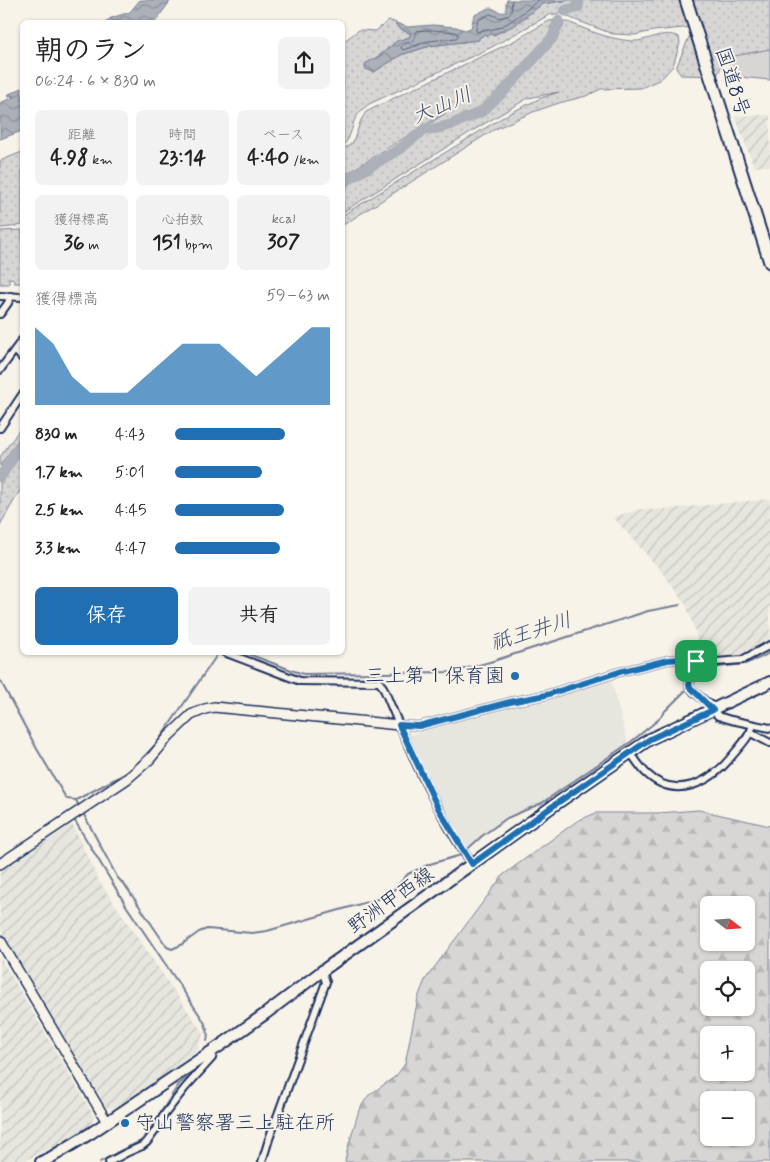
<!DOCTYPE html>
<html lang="ja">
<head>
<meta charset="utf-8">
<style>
	body { margin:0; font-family:Mynerve,"Klee One",sans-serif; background:#f2f2f2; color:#222; height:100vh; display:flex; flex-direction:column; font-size:19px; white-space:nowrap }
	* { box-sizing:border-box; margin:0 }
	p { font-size:16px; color:#767676 }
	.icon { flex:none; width:28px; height:28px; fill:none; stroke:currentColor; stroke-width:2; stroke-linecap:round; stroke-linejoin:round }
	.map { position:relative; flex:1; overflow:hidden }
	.sheet { position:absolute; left:20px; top:20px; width:325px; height:635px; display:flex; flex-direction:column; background:#fff; border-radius:8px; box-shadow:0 1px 4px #0004 }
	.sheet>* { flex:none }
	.needle { width:32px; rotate:107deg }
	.tools { position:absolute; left:700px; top:896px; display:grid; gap:10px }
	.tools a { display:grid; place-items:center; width:55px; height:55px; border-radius:8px; background:#fff; box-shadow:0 1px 4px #0004; font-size:25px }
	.pin { position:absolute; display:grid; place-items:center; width:42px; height:42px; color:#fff; margin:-21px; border-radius:10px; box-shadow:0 2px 8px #0006 }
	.round { display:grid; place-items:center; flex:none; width:52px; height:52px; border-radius:8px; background:#f2f2f2 }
	.summary { display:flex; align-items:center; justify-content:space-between; height:85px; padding:0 15px }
	h1 { font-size:28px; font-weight:700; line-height:38px }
	.figures { display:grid; grid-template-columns:repeat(3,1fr); gap:8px; height:85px; padding:5px 15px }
	.figures div { display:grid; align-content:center; border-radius:8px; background:#f2f2f2; text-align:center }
	.figures b { font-size:21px; font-weight:700 }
	.figures small { font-size:14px; font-weight:400 }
	.figures p { font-size:14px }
	.chart { height:140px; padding:10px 15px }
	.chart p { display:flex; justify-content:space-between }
	.chart svg { width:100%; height:90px; margin-top:5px; fill:#1f6fb2; opacity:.7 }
	.cta { display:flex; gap:10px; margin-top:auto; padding:10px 15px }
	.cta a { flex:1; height:58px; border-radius:8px; background:#1f6fb2; color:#fff; font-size:20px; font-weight:700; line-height:58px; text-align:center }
	.cta a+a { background:#f2f2f2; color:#222 }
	ul { padding:0 15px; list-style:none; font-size:16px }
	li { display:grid; grid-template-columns:80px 60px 1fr; align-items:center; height:38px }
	li i { height:12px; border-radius:6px; background:#1f6fb2 }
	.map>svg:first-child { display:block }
</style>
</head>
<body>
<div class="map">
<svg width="770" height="1162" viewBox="0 0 770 1162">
	<defs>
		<pattern id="industrial-furrows" width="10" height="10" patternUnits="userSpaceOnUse" patternTransform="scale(1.25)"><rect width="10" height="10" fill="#e6e5de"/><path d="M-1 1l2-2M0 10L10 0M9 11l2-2" fill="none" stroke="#c5c5c1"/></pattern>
		<pattern id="grass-dots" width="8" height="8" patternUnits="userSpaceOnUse" patternTransform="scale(1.25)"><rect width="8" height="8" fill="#d7d6d4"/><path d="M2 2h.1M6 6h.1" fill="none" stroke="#b8b8b8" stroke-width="1.8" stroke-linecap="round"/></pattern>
		<pattern id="forest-firs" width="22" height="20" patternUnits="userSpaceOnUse" patternTransform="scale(1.25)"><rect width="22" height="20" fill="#d7d6d4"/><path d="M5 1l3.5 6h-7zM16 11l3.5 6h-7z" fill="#b8b8b8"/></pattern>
		<pattern id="water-waves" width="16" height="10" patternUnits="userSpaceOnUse" patternTransform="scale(1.25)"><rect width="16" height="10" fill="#acb0b9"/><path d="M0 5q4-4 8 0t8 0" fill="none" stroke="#8b909a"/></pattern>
	</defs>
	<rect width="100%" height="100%" fill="#f7f3e8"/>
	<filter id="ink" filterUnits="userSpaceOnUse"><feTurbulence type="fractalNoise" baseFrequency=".02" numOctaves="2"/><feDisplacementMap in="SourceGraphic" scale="10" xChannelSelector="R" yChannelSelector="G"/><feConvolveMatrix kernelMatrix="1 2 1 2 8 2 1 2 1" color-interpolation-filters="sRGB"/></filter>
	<g filter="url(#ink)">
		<path fill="#e6e5de" d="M611,679l17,65 -85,60 -36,12 -42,33 -23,-39 -33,-69 2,-7 97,-26 38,-7z"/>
		<g fill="url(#industrial-furrows)">
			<path d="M770,115v51l-16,1 -19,-51z"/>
			<path d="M770,499v144l-21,12 -16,5h-33l-4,-27 -10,-28 -24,-33 -49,-55 28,-8 15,1z"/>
			<path d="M72,824l27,57 104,152 -5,17 -7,4 -28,25 -49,29 -8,-1 -106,-179v-56z"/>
			<path d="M0,957l94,159 -4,10 -36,21 -33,15h-21z"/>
		</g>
		<g fill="url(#grass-dots)" stroke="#798299">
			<path d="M568,0h9c0,6 -5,9 -11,8l-3,2 8,3 9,-13h190v52l-47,10 -6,14 -36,-1 -5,-7 13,-31 14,-11 -50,5 -18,4 -22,-1 -40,-15 -12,-6 -12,2 -59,33 -121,56c-5,4 -10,8 -14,15 -4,9 -4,20 -12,26v-103l16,-12 17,1 13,-11 7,3v2l8,6 6,2v4l-13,4 -18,15 -14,8 9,8 27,-17 29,-9 48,-6 1,-2 6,-4 30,-9 27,-21z"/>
			<path d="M556,20l-6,7 1,4 8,2 4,-6 1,-5h4c22,9 40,17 64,19 17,1 29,-12 47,-4l1,6 -7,23 -12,13 -20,9 -40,1 -15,7 -27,7 -26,9 -38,17 -152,96v-10l167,-102 31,-15 18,-6 -31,6 -56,33 -129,81v-32l103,-67h-2l-101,63v-28l4,-1 6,-5 8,-22 5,-8 28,-14 118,-56 37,-21z"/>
			<path d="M22,152v73l-11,2 -11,1v-67z"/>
			<path d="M22,230v53h-8v-4l-5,-1v6h-9v-53z"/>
			<path d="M22,426v8l-22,32v-9z"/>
			<path d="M22,441v46l-22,38v-52l10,-15z"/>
		</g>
		<path fill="url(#forest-firs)" stroke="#798299" fill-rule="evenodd" d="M699,810l71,16v336h-425l3,-15 11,-37 9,-14 28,-20 9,-12 13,-66 7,-18 78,-105 74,-54 19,-8h62zM709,905h37v37h-37zM709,970h37v38h-37zM709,1035h37v37h-37zM709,1100h37v38h-37z"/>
		<path fill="#d7d6d4" stroke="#798299" d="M770,49v31l-40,-4 -1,-19z"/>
		<g fill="url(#water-waves)" stroke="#727c95">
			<path d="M140,0h31l-16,22h-49l5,-4 19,-6z"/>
			<path d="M507,0h61l-26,4 -27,21 -21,10 -2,-1 -5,2 -2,-2 -6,4v2l-49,6 -29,9 -27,17 -9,-3v-5l14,-8 18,-15 13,-4v-4l-6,-2 -8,-6v-2l12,4 25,-2 23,2 9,3 6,-2 3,-13c4,-1 13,-7 16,-7 6,0 8,6 16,4v-9z"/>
			<path d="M22,88v43l-22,8v-36l14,-6 -7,-2z"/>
		</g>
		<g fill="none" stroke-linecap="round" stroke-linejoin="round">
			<g stroke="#556382" stroke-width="1">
				<path d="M512,0l-1,12 -2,3 -8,3 -11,-4 -12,6 -2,9v2l2,1c6,-3 10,-2 16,-3 14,-3 34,-21 45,-29"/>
				<path d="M433,30l22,2 3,2v2l-2,2 -27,3 -26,9 -2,-2 1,-3 12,-5 3,-9z"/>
			</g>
			<g stroke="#727c95" stroke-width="2">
				<path d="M243,652l51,19 10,3 149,-2 37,-10 158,-51 32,-6"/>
				<path d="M0,680l37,69 29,49"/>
				<path d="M691,686l10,-12 8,-6 36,-4 19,-8 6,-4"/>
				<path d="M135,766l22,-23 62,-91"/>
				<path d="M67,799l9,1 56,-30"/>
				<path d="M76,800l3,7"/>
				<path d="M83,813l34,64 10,11 40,59 5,2 9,-4 18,-13 8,-3 45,4 15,-2 121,-35 20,-22 22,-10 31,-9 21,-19 25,-18 35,-15 90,-62 26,-21 7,-9 22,-22"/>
				<path d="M75,821l52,86 76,113c4,8 6,12 4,21"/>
				<path d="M100,1162l16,-9 25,-12 10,-13 28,-44 14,-12"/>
			</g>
			<g stroke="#acb0b9" stroke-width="11">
				<path d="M565,11c5,-3 8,-1 13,-4l1,-7"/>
				<path d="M342,183l59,-35 24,-19 5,1 20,-5 31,-13 21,-19 27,-29 24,-27 6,-16"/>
				<path d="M0,477l22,-33"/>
			</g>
			<defs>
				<g id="minor">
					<path d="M0,296l22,1"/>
					<path d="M0,314l8,-11 3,-7"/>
					<path d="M15,350l7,8"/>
					<path d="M0,370l22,-30"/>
					<path d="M0,428l22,-33"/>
					<path d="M224,652l76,29 79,1 4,5c25,59 52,125 89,177"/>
					<path d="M696,661c-1,9 -6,16 -7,25l5,6 16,13 8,11 13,4 39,8"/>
					<path d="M399,725l20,1 91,-24 36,-7 73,-23 49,-12 13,-1 22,4 39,-3 28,-15"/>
					<path d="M751,733l19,10"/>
					<path d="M630,752c5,7 10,15 16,21 29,28 65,10 86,-17 8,-10 18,-19 21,-31"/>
					<path d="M109,1162l17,-9 16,-7 5,-4 8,-11 9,-16 21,-27 27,-30 2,-8"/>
					<path d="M262,1162l7,-23 57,-157 -4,-11"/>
				</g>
				<g id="tertiary">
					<path d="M0,864l127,-85 23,-20 19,-23 22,-21 14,-6 9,-2 185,18"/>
					<path d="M0,940l107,182"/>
				</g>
				<path id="primary" d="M41,1162l9,-4 41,-25 133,-90 41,-29 57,-43 231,-165 97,-67 120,-57"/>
				<path id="trunk" d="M686,0l84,262"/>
			</defs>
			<use href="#minor" stroke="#1b2f5e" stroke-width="10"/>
			<use href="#tertiary" stroke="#1b2f5e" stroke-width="12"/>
			<use href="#primary" stroke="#1b2f5e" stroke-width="14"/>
			<use href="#trunk" stroke="#1b2f5e" stroke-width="15"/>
			<use href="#minor" stroke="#f7f3e8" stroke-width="6"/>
			<use href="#tertiary" stroke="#f7f3e8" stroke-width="9"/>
			<use href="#primary" stroke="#f7f3e8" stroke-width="10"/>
			<use href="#trunk" stroke="#f7f3e8" stroke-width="11"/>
		</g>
	</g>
	<g fill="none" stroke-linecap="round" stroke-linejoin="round" filter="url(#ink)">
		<defs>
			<path id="route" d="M681,659l15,2c-1,9 -6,16 -7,25l24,24 -63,29 -97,67 -81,58 -34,-56 -39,-83 20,1 91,-24 36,-7 73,-23 49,-12z"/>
		</defs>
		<use href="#route" stroke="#fff" stroke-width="10"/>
		<use href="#route" stroke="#1f6fb2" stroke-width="6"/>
	</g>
	<g fill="#1f6fb2" stroke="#f7f3e8" stroke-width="2">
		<circle cx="515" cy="676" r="5"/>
		<circle cx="125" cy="1123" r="5"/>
	</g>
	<g text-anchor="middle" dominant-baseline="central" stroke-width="4" stroke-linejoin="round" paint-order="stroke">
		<g font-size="20" fill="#1b2f5e" stroke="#f7f3e8">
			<text transform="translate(732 82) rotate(72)">国道8号</text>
			<text transform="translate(391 901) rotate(-35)">野洲甲西線</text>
		</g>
		<g font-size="20" fill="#1b2f5e" stroke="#f7f3e8" text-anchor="end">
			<text x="505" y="676">三上第１保育園</text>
			<text x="135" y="1123" text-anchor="start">守山警察署三上駐在所</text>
		</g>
		<g font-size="21" font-style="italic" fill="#465679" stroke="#f7f3e8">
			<text transform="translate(442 106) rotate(-23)">大山川</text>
			<text transform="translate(531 632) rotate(-17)">祇王井川</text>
		</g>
	</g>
</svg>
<div class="tools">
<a><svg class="needle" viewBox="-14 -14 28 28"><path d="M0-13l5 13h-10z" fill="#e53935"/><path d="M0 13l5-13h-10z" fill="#767676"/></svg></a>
<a><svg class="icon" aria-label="locate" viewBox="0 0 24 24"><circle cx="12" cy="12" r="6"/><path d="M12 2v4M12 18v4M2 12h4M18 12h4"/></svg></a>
<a>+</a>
<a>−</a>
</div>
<div class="pin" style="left:696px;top:661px;background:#1e9e55"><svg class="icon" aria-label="arrive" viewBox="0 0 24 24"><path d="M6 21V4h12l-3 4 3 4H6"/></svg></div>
<section class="sheet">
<div class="summary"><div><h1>朝のラン</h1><p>06:24 · 6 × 830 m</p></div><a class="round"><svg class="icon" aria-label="share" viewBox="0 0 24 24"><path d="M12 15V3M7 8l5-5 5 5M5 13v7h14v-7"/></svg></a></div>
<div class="figures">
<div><p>距離</p><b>4.98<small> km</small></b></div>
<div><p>時間</p><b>23:14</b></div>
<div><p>ペース</p><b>4:40<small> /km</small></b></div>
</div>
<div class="figures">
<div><p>獲得標高</p><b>36<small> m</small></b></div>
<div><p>心拍数</p><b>151<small> bpm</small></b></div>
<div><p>kcal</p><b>307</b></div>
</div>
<div class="chart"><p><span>獲得標高</span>59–63 m</p>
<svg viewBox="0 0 160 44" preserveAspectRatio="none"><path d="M0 44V6L10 14L20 30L30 38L40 38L50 38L60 30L70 22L80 14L90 14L100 14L110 22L120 30L130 22L140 14L150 6L160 6V44z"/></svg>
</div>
<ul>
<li><b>830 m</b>4:43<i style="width:71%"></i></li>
<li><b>1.7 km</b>5:01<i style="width:56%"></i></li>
<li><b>2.5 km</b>4:45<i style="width:70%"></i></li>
<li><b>3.3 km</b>4:47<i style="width:68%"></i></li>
</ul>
<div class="cta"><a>保存</a><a>共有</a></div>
</section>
</div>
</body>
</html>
